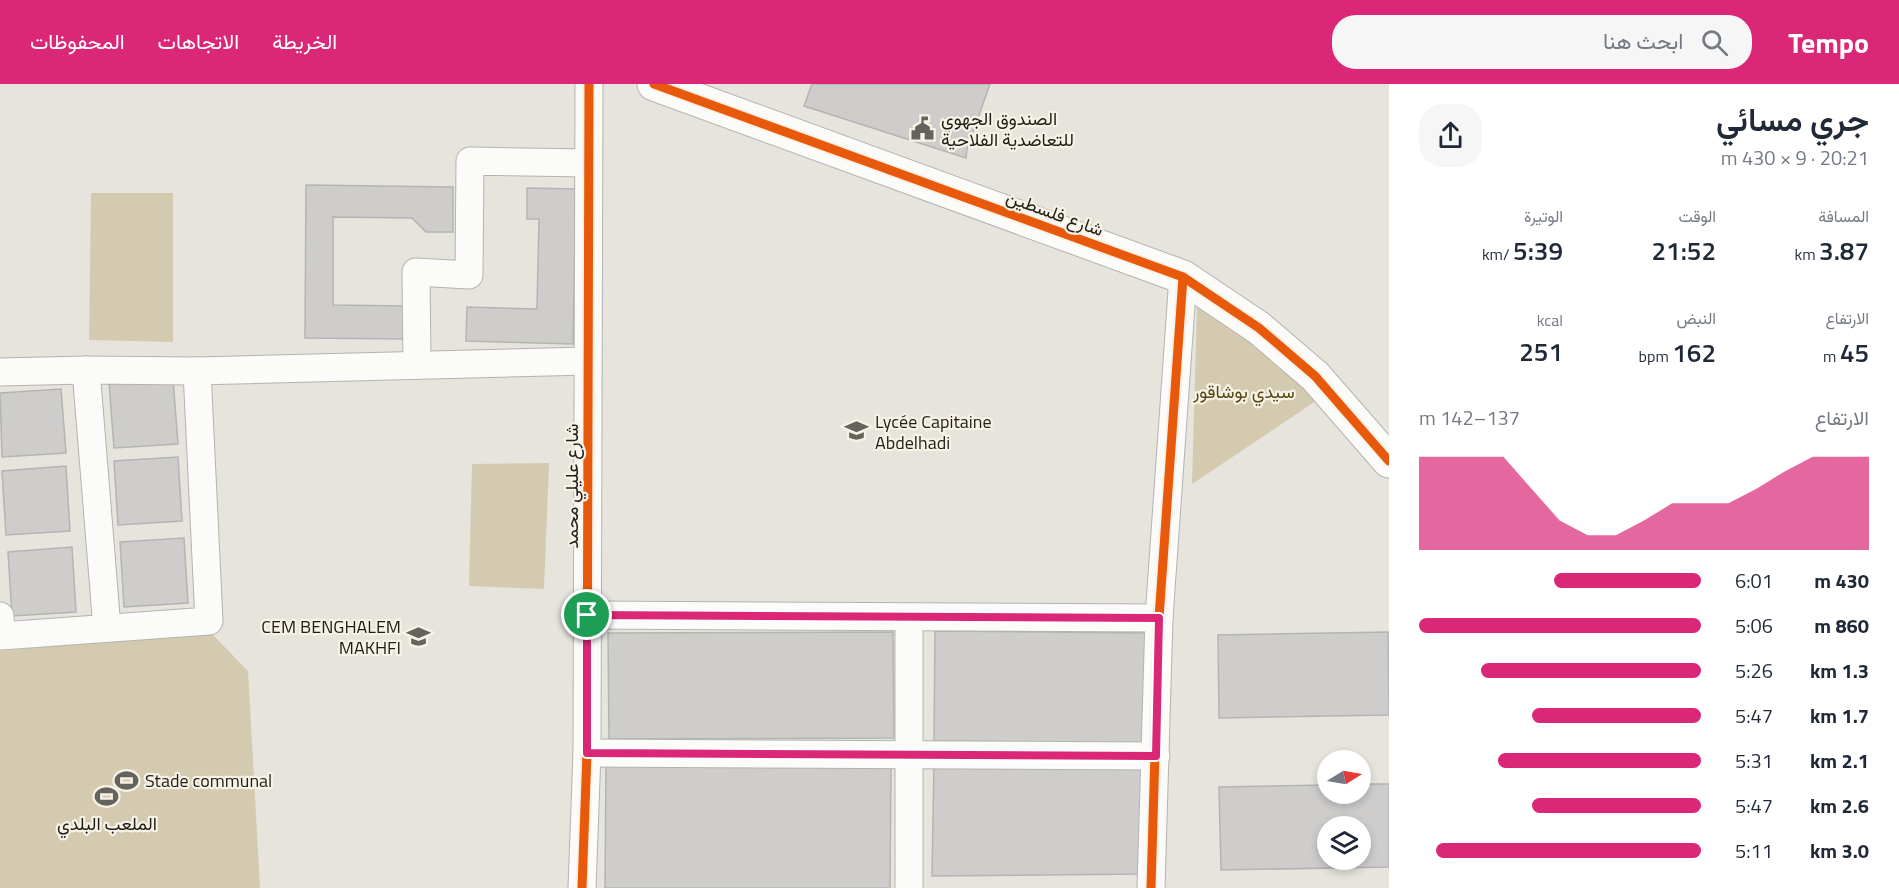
<!DOCTYPE html>
<html lang="ar">
<head>
<meta charset="utf-8">
<style>
	body { margin:0; font-family:"Titillium Web",Vazirmatn,sans-serif; background:#f6f6f7; color:#1f2937; direction:rtl; height:100vh; display:flex; flex-direction:column; font-size:22px; white-space:nowrap }
	* { box-sizing:border-box; margin:0 }
	p { font-size:20px; color:#747a83 }
	.icon { flex:none; width:33px; height:33px; fill:none; stroke:currentColor; stroke-width:2; stroke-linecap:round; stroke-linejoin:round }
	.map { position:relative; flex:1; overflow:hidden; direction:ltr }
	.details { display:flex; flex-direction:column; background:#fff; width:510px }
	.details>* { flex:none }
	.needle { width:39px; rotate:79deg }
	.tools { position:absolute; left:1317px; top:666px; display:grid; gap:12px }
	.tools a { display:grid; place-items:center; width:54px; height:54px; border-radius:50%; background:#fff; box-shadow:0 3px 9px #0003; font-size:30px }
	.pin { position:absolute; display:grid; place-items:center; width:51px; height:51px; color:#fff; margin:-26px; border:3px solid #fff; border-radius:50%; box-shadow:0 2px 6px #0007 }
	.round { display:grid; place-items:center; flex:none; width:63px; height:63px; border-radius:24px; background:#f6f6f7 }
	.overview { display:flex; align-items:center; justify-content:space-between; height:102px; padding:0 30px }
	h1 { font-size:33px; font-weight:600; line-height:45px }
	.figures { display:grid; grid-template-columns:repeat(3,1fr); gap:9px; height:102px; padding:6px 30px }
	.figures div { display:grid; align-content:center }
	.figures b { font-size:26px; font-weight:600 }
	.figures small { font-size:16px; font-weight:400 }
	.figures p { font-size:16px }
	.chart { height:168px; padding:12px 30px }
	.chart p { display:flex; justify-content:space-between }
	.chart svg { width:100%; height:108px; margin-top:6px; fill:#db2777; opacity:.7 }
	ul { padding:0 30px; list-style:none; font-size:20px }
	li { display:grid; grid-template-columns:96px 72px 1fr; align-items:center; height:45px }
	li i { height:15px; border-radius:8px; background:#db2777 }
	header { display:flex; align-items:center; gap:36px; box-sizing:border-box; height:84px; padding:0 30px; background:#db2777; color:#fff }
	header strong { font-size:28px }
	nav { display:flex; gap:33px; margin-inline-start:auto; font-size:21px }
	.search { width:420px; height:54px; background:#f6f6f7; display:flex; align-items:center; gap:15px; box-sizing:border-box; padding:0 21px; border-radius:24px; color:#747a83; font-size:22px }
	main { display:flex; flex:1; min-height:0 }
	.map>svg:first-child { display:block }
</style>
</head>
<body>
<header>
<strong>Tempo</strong>
<div class="search"><svg class="icon" aria-label="search" viewBox="0 0 24 24"><circle cx="10" cy="10" r="6"/><path d="M15 15l6 6"/></svg>ابحث هنا</div>
<nav><a>الخريطة</a><a>الاتجاهات</a><a>المحفوظات</a></nav>
</header>
<main>
<section class="details">
<div class="overview"><div><h1>جري مسائي</h1><p>20:21 · 9 × 430 m</p></div><a class="round"><svg class="icon" aria-label="share" viewBox="0 0 24 24"><path d="M12 15V3M7 8l5-5 5 5M5 13v7h14v-7"/></svg></a></div>
<div class="figures">
<div><p>المسافة</p><b>3.87<small> km</small></b></div>
<div><p>الوقت</p><b>21:52</b></div>
<div><p>الوتيرة</p><b>5:39<small> /km</small></b></div>
</div>
<div class="figures">
<div><p>الارتفاع</p><b>45<small> m</small></b></div>
<div><p>النبض</p><b>162<small> bpm</small></b></div>
<div><p>kcal</p><b>251</b></div>
</div>
<div class="chart"><p><span>الارتفاع</span>137–142 m</p>
<svg viewBox="0 0 160 44" preserveAspectRatio="none"><path d="M0 44V6L10 6L20 6L30 6L40 19L50 32L60 38L70 38L80 32L90 25L100 25L110 25L120 19L130 12L140 6L150 6L160 6V44z"/></svg>
</div>
<ul>
<li><b>430 m</b>6:01<i style="width:52%"></i></li>
<li><b>860 m</b>5:06<i style="width:100%"></i></li>
<li><b>1.3 km</b>5:26<i style="width:78%"></i></li>
<li><b>1.7 km</b>5:47<i style="width:60%"></i></li>
<li><b>2.1 km</b>5:31<i style="width:72%"></i></li>
<li><b>2.6 km</b>5:47<i style="width:60%"></i></li>
<li><b>3.0 km</b>5:11<i style="width:94%"></i></li>
</ul>
</section>
<div class="map">
<svg width="1389" height="804" viewBox="0 0 1389 804">
	<rect width="100%" height="100%" fill="#e6e4dd"/>
	<g fill="#d4caaf">
		<path d="M91,109h82v149l-84,-2z"/>
		<path d="M1197,223l77,45 45,47 -127,85z"/>
		<path d="M549,379l-5,126 -75,-3 3,-122z"/>
		<path d="M209,547l39,40 12,217h-260v-237z"/>
	</g>
	<g fill="#cecdcc" stroke="#b4b4b3" stroke-width="1.5" fill-rule="evenodd">
		<path d="M812,0h178l-23,65 -1,9 -162,-52z"/>
		<path d="M306,101l147,2v45h-27l-14,-14 -79,-1v88l74,1v33l-102,-1z"/>
		<path d="M527,104l49,1 -3,155 -107,-3 1,-34 70,2 2,-90h-12z"/>
		<path d="M173,295l5,65 -64,4 -5,-65z"/>
		<path d="M61,305l5,64 -64,4 -2,-64z"/>
		<path d="M178,373l4,64 -64,4 -4,-64z"/>
		<path d="M66,382l4,65 -64,4 -4,-64z"/>
		<path d="M184,454l4,65 -64,4 -4,-65z"/>
		<path d="M72,463l4,65 -64,4 -4,-64z"/>
		<path d="M935,547l210,2 -1,110 -210,-2z"/>
		<path d="M893,548l1,106 -285,1 -1,-106z"/>
		<path d="M1388,548l1,83 -170,3 -1,-83z"/>
		<path d="M934,677l208,3 -1,110 -209,2z"/>
		<path d="M606,682h285l-1,122h-285z"/>
		<path d="M1360,700h29v83l-168,3 -2,-83 109,-2v9h32zM1328,742h32v34h-32z"/>
	</g>
	<g fill="none" stroke-linecap="round" stroke-linejoin="round">
		<defs>
			<g id="street">
				<path d="M417,281l-1,-93 53,3 1,-114 118,2"/>
				<path d="M86,286l21,258"/>
				<path d="M0,288l86,-2 111,1 390,-10"/>
				<path d="M587,531l572,3"/>
				<path d="M0,532l1,20 208,-15 -12,-250"/>
				<path d="M587,669l569,3"/>
				<path d="M582,804l5,-135 2,-669"/>
				<path d="M909,804v-271"/>
				<path d="M1151,804l8,-270 24,-341"/>
			</g>
			<path id="secondary" d="M654,0l529,193 76,51 56,48 74,85"/>
		</defs>
		<use href="#street" stroke="#b5b3ae" stroke-width="29"/>
		<use href="#secondary" stroke="#b5b3ae" stroke-width="35"/>
		<use href="#street" stroke="#fbfbfa" stroke-width="27"/>
		<use href="#secondary" stroke="#fbfbfa" stroke-width="33"/>
		<defs>
			<g id="cycleway">
				<path d="M654,0l529,193 76,51 56,48 74,85"/>
				<path d="M582,804l5,-135 2,-669"/>
				<path d="M1151,804l8,-270 24,-341"/>
			</g>
		</defs>
		<use href="#cycleway" stroke="#f7f2e6" stroke-width="13"/>
		<use href="#cycleway" stroke="#e8590c" stroke-width="9"/>
	</g>
	<g fill="none" stroke-linecap="round" stroke-linejoin="round">
		<defs>
			<path id="route" d="M587,531l572,3 -3,138 -569,-3z"/>
		</defs>
		<use href="#route" stroke="#fff" stroke-width="12"/>
		<use href="#route" stroke="#db2777" stroke-width="8"/>
	</g>
	<defs>
		<symbol id="civic-bare" viewBox="-9 -9 18 18"><path d="M-.6-6.5H3V-4.5H.6V-3L4-1V1h2V6H-6V1h2V-1L-.6-3ZM-1.2 2.5V6h2.4V2.5Z" fill="#65635d" stroke="#f7f2e6" stroke-width="2.5" paint-order="stroke"/></symbol>
		<symbol id="school-bare" viewBox="-9 -9 18 18"><path d="M0-5L7-2L0 1L-7-2ZM-4 1L0 2.5L4 1V4Q0 6-4 4Z" fill="#65635d" stroke="#f7f2e6" stroke-width="2.5" paint-order="stroke"/></symbol>
		<symbol id="stadium-bare" viewBox="-9 -9 18 18"><path d="M0-5a6.5 5 0 1 0 0 10a6.5 5 0 1 0 0-10ZM-3.5-1.8h7v3.6h-7Z" fill="#65635d" stroke="#f7f2e6" stroke-width="2.5" paint-order="stroke"/></symbol>
	</defs>
	<g fill-rule="evenodd">
		<use href="#civic-bare" x="906" y="28" width="33" height="33"/>
		<use href="#school-bare" x="840" y="330" width="33" height="33"/>
		<use href="#school-bare" x="402" y="536" width="33" height="33"/>
		<use href="#stadium-bare" x="110" y="680" width="33" height="33"/>
		<use href="#stadium-bare" x="90" y="696" width="33" height="33"/>
	</g>
	<g text-anchor="middle" dominant-baseline="central" stroke-width="4.5" stroke-linejoin="round" paint-order="stroke">
		<g font-size="18" fill="#1f1d18" stroke="#f7f2e6" text-anchor="start">
			<text x="941" y="34">الصندوق الجهوي<tspan x="941" dy="21">للتعاضدية الفلاحية</tspan></text>
			<text x="875" y="337">Lycée Capitaine<tspan x="875" dy="21">Abdelhadi</tspan></text>
			<text x="401" y="542" text-anchor="end">CEM BENGHALEM<tspan x="401" dy="21">MAKHFI</tspan></text>
			<text x="145" y="696">Stade communal</text>
			<text x="107" y="739" text-anchor="middle">الملعب البلدي</text>
		</g>
		<g font-size="18" fill="#1f1d18" stroke="#f7f2e6">
			<text transform="translate(1055 129) rotate(20)">شارع فلسطين</text>
			<text transform="translate(571 402) rotate(-90)">شارع عليلي محمد</text>
		</g>
		<g font-size="18" fill="#584510" stroke="#f7f2e6">
			<text x="1244" y="307">سيدي بوشاقور</text>
		</g>
	</g>
</svg>
<div class="tools">
<a><svg class="needle" viewBox="-14 -14 28 28"><path d="M0-13l5 13h-10z" fill="#e53935"/><path d="M0 13l5-13h-10z" fill="#747a83"/></svg></a>
<a><svg class="icon" aria-label="layers" viewBox="0 0 24 24"><path d="M12 4l9 5-9 5-9-5zM3 14l9 5 9-5"/></svg></a>
</div>
<div class="pin" style="left:587px;top:531px;background:#1e9e55"><svg class="icon" aria-label="arrive" viewBox="0 0 24 24"><path d="M6 21V4h12l-3 4 3 4H6"/></svg></div>
</div>
</main>
</body>
</html>
